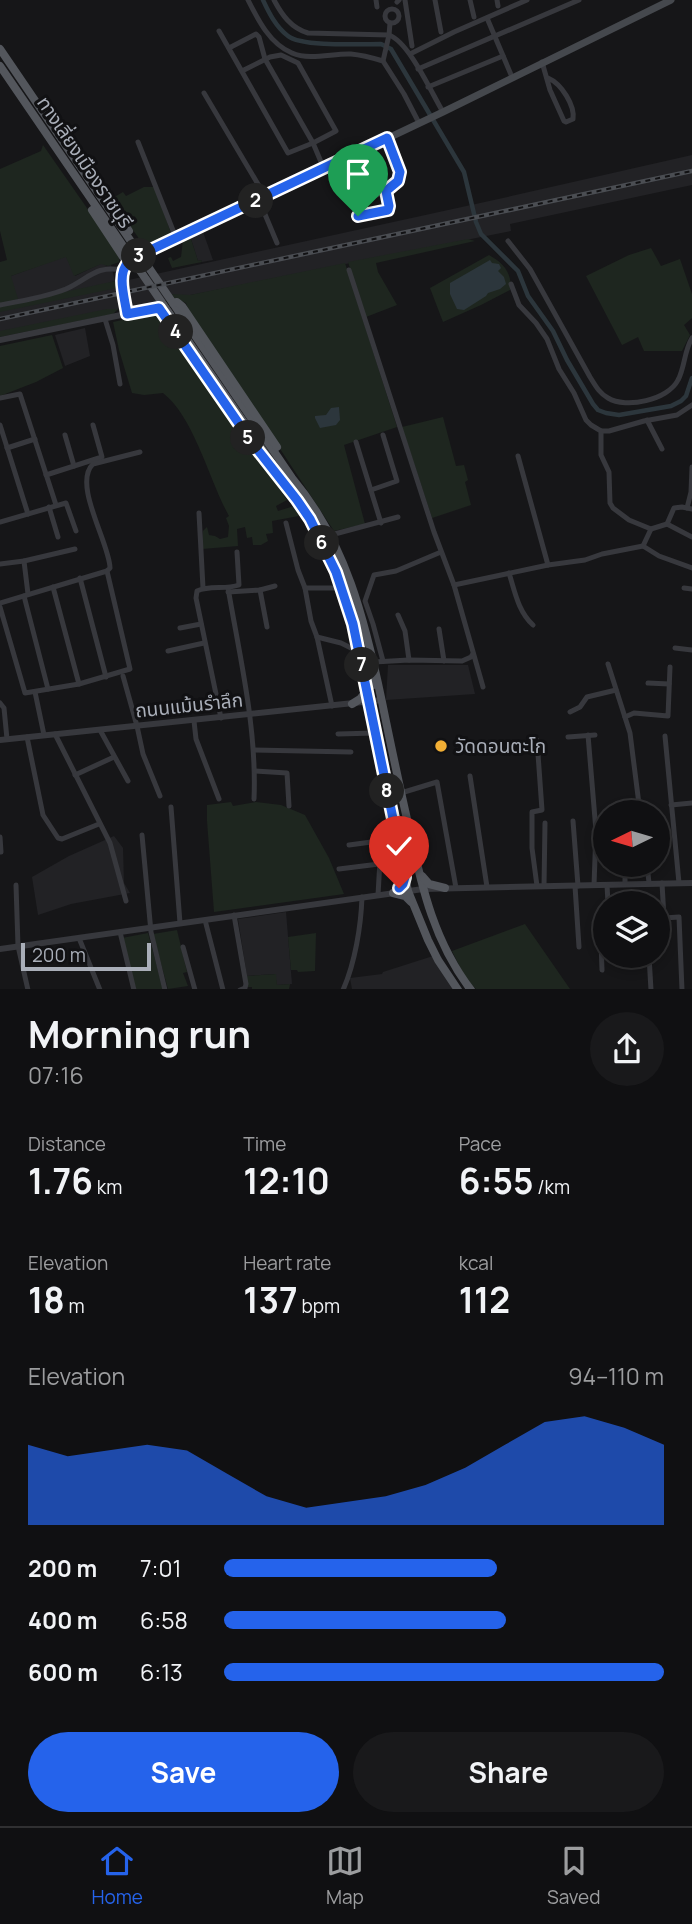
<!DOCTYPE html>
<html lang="en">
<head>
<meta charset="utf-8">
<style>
	body { margin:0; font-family:Manrope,"Noto Sans Thai",sans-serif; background:#19191b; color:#f1f3f6; height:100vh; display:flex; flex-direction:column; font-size:26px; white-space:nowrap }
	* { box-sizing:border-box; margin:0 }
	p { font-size:23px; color:#9c9d9f }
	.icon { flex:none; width:38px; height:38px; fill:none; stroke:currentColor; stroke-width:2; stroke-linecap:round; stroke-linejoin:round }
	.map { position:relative; height:989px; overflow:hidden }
	.details { display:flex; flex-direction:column; background:#101012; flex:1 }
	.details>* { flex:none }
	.needle { width:46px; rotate:265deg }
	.buttons { position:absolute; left:593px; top:800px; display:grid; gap:14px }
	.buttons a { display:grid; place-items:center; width:77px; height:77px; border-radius:50%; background:#101012; box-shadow:0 4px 10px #0003,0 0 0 2px #303032; font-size:35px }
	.scale { position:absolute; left:21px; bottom:18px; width:130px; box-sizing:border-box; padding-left:7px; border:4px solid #a9aeb8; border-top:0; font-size:19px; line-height:24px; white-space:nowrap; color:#a9aeb8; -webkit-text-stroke:5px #111113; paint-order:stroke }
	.pin { position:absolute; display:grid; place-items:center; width:60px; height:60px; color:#fff; margin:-72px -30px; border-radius:50% 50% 50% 0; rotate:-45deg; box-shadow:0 0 7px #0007 }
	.pin .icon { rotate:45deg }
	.km { position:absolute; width:35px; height:35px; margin:-18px; border-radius:50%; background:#222; color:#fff; font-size:19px; line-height:35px; text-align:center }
	.round { display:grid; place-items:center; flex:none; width:74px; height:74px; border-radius:37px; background:#19191b }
	.head { display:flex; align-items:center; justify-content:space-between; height:119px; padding:0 28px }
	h1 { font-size:38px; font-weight:700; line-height:52px }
	.stats { display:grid; grid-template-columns:repeat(3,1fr); gap:10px; height:119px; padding:7px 28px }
	.stats div { display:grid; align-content:center }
	.stats b { font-size:35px; font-weight:700 }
	.stats small { font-size:19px; font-weight:400 }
	.stats p { font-size:19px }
	.chart { height:196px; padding:14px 28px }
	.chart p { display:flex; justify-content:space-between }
	.chart svg { width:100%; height:126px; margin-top:7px; fill:#2563eb; opacity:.7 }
	.action { display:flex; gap:14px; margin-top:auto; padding:14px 28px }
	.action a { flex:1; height:80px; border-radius:42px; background:#2563eb; color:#fff; font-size:28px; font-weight:700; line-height:80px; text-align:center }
	.action a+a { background:#19191b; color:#f1f3f6 }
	ul { padding:0 28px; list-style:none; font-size:23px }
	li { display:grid; grid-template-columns:112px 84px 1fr; align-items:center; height:52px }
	li i { height:18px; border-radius:9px; background:#2563eb }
	.tab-bar { display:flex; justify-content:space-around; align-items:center; height:98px; border-top:2px solid #303032; background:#101012; font-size:19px; color:#9c9d9f }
	.tab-bar a { display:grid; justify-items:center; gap:4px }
	.tab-bar .active { color:#2563eb }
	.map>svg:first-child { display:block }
</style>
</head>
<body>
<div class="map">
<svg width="692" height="990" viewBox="0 0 692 990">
	<rect width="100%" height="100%" fill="#161618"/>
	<g fill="#222225">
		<path d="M692,155v30l-182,39 1,7 -511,102v-27l11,-30 55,-20 9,20 27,-13 5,3 4,-1 4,16 -23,7 411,-90z"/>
		<path d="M202,229l11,31 -11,2 -1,-2 -3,1 -7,-22 -3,-3z"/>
		<path d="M85,328l5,28 -25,10 -10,-31z"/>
		<path d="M388,665h80l7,29 -89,6z"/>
		<path d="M114,836l9,12 1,35 6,10 -59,11 -33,11 -6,-38 37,-21z"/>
		<path d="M286,912l6,72 -15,1 -2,-11 -28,2 -9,-57z"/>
		<path d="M433,956l21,33h-102l-2,-11 32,-4 1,-2z"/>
	</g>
	<g fill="#1e261f">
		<path d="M43,145l76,109v8l-11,4 -7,-2 -27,12 -8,-19 -55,19 7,23 -18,5v-42l7,-2 -7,-29v-62l41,-18z"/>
		<path d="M144,187h11l16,46 -26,14 -34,-48 12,-7 3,4z"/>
		<path d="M188,236l3,3 7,22 3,-1 1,2 -30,6 -4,-10 3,-1 2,4 8,-4 2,-17z"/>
		<path d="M468,239l7,2 -99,22 2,9 19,33 -31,12 -18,-55z"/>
		<path d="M651,248l10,18 19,-7 12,35v24l-8,7 6,10 -8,16h-38l-6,-14 -16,8 -36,-69 43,-21z"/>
		<path d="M489,255c13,7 24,18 21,35l-29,15 -38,17 -13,-34z"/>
		<path d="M345,263l52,164 -53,18 21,79 -31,7 -146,-222 -2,-6 -12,-5 -2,-4 18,1z"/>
		<path d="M115,281l2,7 -117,24v-6z"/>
		<path d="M107,309h11l-5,5 -113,23v-6z"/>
		<path d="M153,313l6,2 5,6 123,179 -11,6 2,5 16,-5 5,10 -27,5 1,12 -7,1 2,7 -7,4h-8l-1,-8 -5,1 -2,-11 -8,2 1,17 -36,3 1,-18 4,-4 2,8 6,1 5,3 8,-2 1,-11 -3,-8 3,-2c-20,-36 -35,-99 -66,-123l-19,2 -12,-2 -13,-43 -6,-28z"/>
		<path d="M52,335l11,33 -27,14 -36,14v-50z"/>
		<path d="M443,417l13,49 8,-1 4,15 -3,2 6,23 -39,13 -30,-91z"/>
		<path d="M231,802l2,4 23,-4 25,3 24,10 24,43 15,36 -130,18 -7,-91v-16z"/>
		<path d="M525,924l45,65h-94l-11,-12 -13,-26z"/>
		<path d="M177,930l10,42 -4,1 5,13 -20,3 -15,-55z"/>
		<path d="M148,933l15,56h-27l-14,-51z"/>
		<path d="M316,933l-1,38 -17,1 -1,-2h-6l-3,-33z"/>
		<path d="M276,974l1,11 13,-1 -1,5h-37v-2h-5v-11z"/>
	</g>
	<g fill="#2c363c">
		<path d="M490,260l2,3 7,1 2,4 -3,3 6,6 2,7 -6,5 -12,4 -2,3 -22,14 -7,-1 -7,-15v-11z"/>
		<path d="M339,407l1,13 -4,5 -16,3 -5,-10v-2l11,-1 5,-7z"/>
	</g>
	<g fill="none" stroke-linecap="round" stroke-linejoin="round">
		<path stroke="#2c363c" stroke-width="4.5" d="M263,0c6,13 13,27 25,36 13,11 73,8 93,8l10,5 73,123 12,50 5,12 37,37 10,25 25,35 14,29 26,44 5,6 8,3 13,2 52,-9 10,-5 5,-5 6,-18"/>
		<g stroke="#37383d" stroke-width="5">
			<path d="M248,0c10,20 22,44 44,53 18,8 41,0 59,1 11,1 22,4 32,7l21,33 15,29"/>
			<path d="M274,0c8,15 17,28 34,33l81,2c20,7 42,57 54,77"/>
			<path d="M376,0l1,7"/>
			<path d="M405,0l7,46"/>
			<path d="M435,0l6,32"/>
			<path d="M470,0l4,17"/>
			<path d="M497,0l1,6"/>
			<path d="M397,2l2,-2"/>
			<circle cx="392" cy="16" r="7"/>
			<path d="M487,18l25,59"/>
			<path d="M219,31l69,122 25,-10 23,-12 -38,-68 -17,-8 -11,2 -28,14"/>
			<path d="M229,48l27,-14 3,3 6,22 48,84 11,26"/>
			<path d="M410,54l44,-22 73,-32"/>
			<path d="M383,61l6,-26 1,-12"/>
			<path d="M542,62l8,28 14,31 2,1 7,-3c2,-13 -11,-35 -25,-41"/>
			<path d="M418,69l161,-69"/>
			<path d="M428,87l75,-31"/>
			<path d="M204,93l61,103"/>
			<path d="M138,142l38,96"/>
			<path d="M259,200l18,43"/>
			<path d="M354,201l26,-7 18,-13c3,-16 -5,-29 -11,-43"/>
			<path d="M358,216l30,-6 1,-4 -3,-15"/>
			<path d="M508,241l22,28 60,108c5,8 9,16 18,21 18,11 60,2 70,-18 7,-13 6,-29 14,-42"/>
			<path d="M349,270l85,262 20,53 29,102"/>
			<path d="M511,284l8,21 17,18 11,16 12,30 15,24 12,27 5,5 10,6v24l8,17 1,31 3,5 16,12 22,9"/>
			<path d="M0,305c22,-4 46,-8 66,-16 24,-11 29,-24 57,-19"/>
			<path d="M105,319l8,26 7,39"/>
			<path d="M0,398l20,-4 36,111"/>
			<path d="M647,420l15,29"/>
			<path d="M0,425l28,89"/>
			<path d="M601,431h8l35,-10 33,-6 15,-10"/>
			<path d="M65,435l9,31"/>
			<path d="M356,442l25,81"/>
			<path d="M7,448l28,-9"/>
			<path d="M518,456l30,109"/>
			<path d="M46,475l56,-18 -9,-32"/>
			<path d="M371,490l26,-9 -14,-46"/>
			<path d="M49,507l9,30"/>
			<path d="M687,508l4,-16 1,-25"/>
			<path d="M199,513l4,75"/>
			<path d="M0,522l66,-19 10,28"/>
			<path d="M286,523l12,47 7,18 6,33 6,16 15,69"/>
			<path d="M667,524l25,13"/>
			<path d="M331,535l67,-18"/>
			<path d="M643,546l8,-17 16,-5 7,-16 8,-1 10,2"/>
			<path d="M24,561l4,33"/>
			<path d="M0,564l24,-3 51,-12"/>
			<path d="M509,573c6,19 9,38 24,52"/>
			<path d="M80,578l26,99"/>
			<path d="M454,585l94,-20 37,-5 17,-6 41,-8 16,10 33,12"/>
			<path d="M53,587l26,97"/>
			<path d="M228,588c12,70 29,140 26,211"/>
			<path d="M305,588h37"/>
			<path d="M684,588l8,1"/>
			<path d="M260,590l7,37"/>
			<path d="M228,592l32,-2 15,-4"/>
			<path d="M24,596l24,93"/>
			<path d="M0,603l107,-32"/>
			<path d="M0,607l25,86 54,-9 51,-15 -23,-98 3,-3c0,-24 -38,-84 -17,-104l47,-12"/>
			<path d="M398,615l7,16 4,29"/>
			<path d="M180,628l21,-4"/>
			<path d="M439,629l5,32"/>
			<path d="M317,637l24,6 18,9"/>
			<path d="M675,648l17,2"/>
			<path d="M168,651l36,-8"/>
			<path d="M383,661l-10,-37 -8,-23 9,-26 22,-4 45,-19"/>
			<path d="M374,662l35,-2 53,1 9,-4 2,-3"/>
			<path d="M608,664l22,69 10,79"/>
			<path d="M123,676l14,50 6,28 17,42"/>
			<path d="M648,683l21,1"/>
			<path d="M35,692l9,43"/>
			<path d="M0,703l4,5 3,31"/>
			<path d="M570,712l10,-5 7,-10 29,-7"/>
			<path d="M625,717l9,-4 34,3 2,-49"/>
			<path d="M221,718l-25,-120 1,-7c13,-6 28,-1 42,-6l-2,-33"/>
			<path d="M194,721l2,18 23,60"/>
			<path d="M100,730l28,51"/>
			<path d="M55,734l55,109 16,58"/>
			<path d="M338,734l37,-1"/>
			<path d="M588,735l8,96 -2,54"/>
			<path d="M665,736l14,147"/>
			<path d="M27,737l16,78 15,23 4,1 37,-15"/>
			<path d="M568,737l27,-2"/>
			<path d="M254,750l97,2"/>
			<path d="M255,771l32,2 2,33"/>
			<path d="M75,775l39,-18"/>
			<path d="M470,776l17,111"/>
			<path d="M401,793l36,-11 19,106"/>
			<path d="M671,805l21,-2"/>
			<path d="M171,807l9,116"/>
			<path d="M573,821l5,65"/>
			<path d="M142,835l9,97 14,58"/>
			<path d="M0,837l1,15"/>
			<path d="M349,845l30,-4 2,2 -3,52"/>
			<path d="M625,864v20"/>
			<path d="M647,864l2,19"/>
			<path d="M339,869l40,-5"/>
			<path d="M16,885l2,61 10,44"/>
			<path d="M607,885l1,18"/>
			<path d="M537,886l-5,-38v-36l10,-2 -5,-70"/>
			<path d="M544,886l1,-63"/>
			<path d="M575,886l4,61"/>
			<path d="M234,915l12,69 -1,4 -5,2"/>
			<path d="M664,918l15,-1 3,73"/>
			<path d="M205,920l18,70"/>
			<path d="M658,928l6,-10 -2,-35"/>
			<path d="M120,932l14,58"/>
			<path d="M79,938l21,52"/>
			<path d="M183,947l12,43"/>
			<path d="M612,956v2"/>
			<path d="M649,956l2,34"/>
			<path d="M602,970l-2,-56h6"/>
			<path d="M343,990c12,-27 18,-64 19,-93"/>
		</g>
		<g stroke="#37383d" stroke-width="6">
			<path d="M0,340l126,-26c-2,-18 -8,-35 1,-51"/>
			<path d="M0,740l382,-40"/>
			<path d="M0,949l423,-60 269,-6"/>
		</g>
		<path stroke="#45484d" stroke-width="7" d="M136,258l307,-146 228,-112"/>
		<g stroke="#53565c" stroke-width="8">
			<path d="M0,49l292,429c54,64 73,143 90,224 9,44 18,87 28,130 12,57 25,111 61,158"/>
			<path d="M0,66l297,434c25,38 44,80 56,124l55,267 20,49 10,20 20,30"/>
			<path d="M44,106l85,125"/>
			<path d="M92,210l35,53"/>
			<path d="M173,303l4,-1 5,4 95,141"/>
			<path d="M126,314l33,-6"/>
			<path d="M366,653l7,32"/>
			<path d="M352,704l8,-5 4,-5v-5"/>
			<path d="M422,876l7,8 16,4"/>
			<path d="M393,893l12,3 6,6"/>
		</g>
		<defs>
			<path id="rail" d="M0,319l692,-148"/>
		</defs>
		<use href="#rail" stroke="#4a4d52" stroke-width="4.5"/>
		<use href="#rail" stroke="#111113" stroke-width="2" stroke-dasharray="5" stroke-linecap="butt"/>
	</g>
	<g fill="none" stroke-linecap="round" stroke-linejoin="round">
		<defs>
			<path id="route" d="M358,216l30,-6 1,-4 -3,-15 12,-10 2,-9 -13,-34 -243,115c-5,3 -11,5 -15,9 -13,11 -4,37 -2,52l32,-6 94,136 44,56 13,19 26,53 17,52 52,253 -2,7 -4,4"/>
		</defs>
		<use href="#route" stroke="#fff" stroke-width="14"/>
		<use href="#route" stroke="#2563eb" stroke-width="9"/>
	</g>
	<circle fill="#f2af35" stroke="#111113" stroke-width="2.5" cx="441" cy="746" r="7"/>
	<g text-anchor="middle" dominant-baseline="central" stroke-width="6" stroke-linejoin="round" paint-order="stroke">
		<g font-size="19" fill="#a9aeb8" stroke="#111113">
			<text transform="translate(85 162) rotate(56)">ทางเลี่ยงเมืองราชบุรี</text>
			<text transform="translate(189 705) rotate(-6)">ถนนแม้นรำลึก</text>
		</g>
		<g font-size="19" fill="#a9aeb8" stroke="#111113" text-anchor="start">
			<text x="455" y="746">วัดดอนตะโก</text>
		</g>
	</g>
</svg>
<div class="buttons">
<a><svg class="needle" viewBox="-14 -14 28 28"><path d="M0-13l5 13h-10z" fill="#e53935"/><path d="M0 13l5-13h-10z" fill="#9c9d9f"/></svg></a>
<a><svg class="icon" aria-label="layers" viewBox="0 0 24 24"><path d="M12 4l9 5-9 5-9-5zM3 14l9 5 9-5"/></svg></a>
</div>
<div class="scale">200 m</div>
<div class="pin" style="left:358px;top:216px;background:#1e9e55"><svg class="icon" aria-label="arrive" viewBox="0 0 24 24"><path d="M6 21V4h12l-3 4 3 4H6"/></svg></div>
<div class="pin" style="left:399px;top:888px;background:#d93025"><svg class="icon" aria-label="check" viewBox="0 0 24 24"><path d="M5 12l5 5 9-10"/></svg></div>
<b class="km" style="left:256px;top:201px">2</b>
<b class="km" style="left:139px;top:256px">3</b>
<b class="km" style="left:176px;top:332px">4</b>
<b class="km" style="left:248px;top:438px">5</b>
<b class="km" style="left:322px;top:543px">6</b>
<b class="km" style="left:362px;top:665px">7</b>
<b class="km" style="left:387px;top:791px">8</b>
</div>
<section class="details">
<div class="head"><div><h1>Morning run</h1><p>07:16</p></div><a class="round"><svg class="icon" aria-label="share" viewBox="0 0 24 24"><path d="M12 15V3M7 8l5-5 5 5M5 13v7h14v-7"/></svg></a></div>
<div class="stats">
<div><p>Distance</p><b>1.76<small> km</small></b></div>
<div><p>Time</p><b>12:10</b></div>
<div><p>Pace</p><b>6:55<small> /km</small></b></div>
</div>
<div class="stats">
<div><p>Elevation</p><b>18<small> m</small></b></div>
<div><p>Heart rate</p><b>137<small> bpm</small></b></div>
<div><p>kcal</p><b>112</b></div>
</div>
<div class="chart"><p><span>Elevation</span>94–110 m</p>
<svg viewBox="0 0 160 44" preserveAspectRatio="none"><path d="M0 44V16L10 20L20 18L30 16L40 18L50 26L60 34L70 38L80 36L90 34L100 30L110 24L120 16L130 8L140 6L150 10L160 16V44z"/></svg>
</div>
<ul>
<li><b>200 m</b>7:01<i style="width:62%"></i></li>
<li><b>400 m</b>6:58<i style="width:64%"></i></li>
<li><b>600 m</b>6:13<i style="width:100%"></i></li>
</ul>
<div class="action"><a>Save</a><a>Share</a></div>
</section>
<nav class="tab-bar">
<a class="active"><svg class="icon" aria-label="home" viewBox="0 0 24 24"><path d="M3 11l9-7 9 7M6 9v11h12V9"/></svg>Home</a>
<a><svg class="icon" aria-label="map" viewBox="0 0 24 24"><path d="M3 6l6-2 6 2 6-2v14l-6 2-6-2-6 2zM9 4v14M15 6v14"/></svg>Map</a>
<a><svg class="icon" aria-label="saved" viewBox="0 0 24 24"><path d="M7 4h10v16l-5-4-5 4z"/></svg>Saved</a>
</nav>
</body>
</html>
